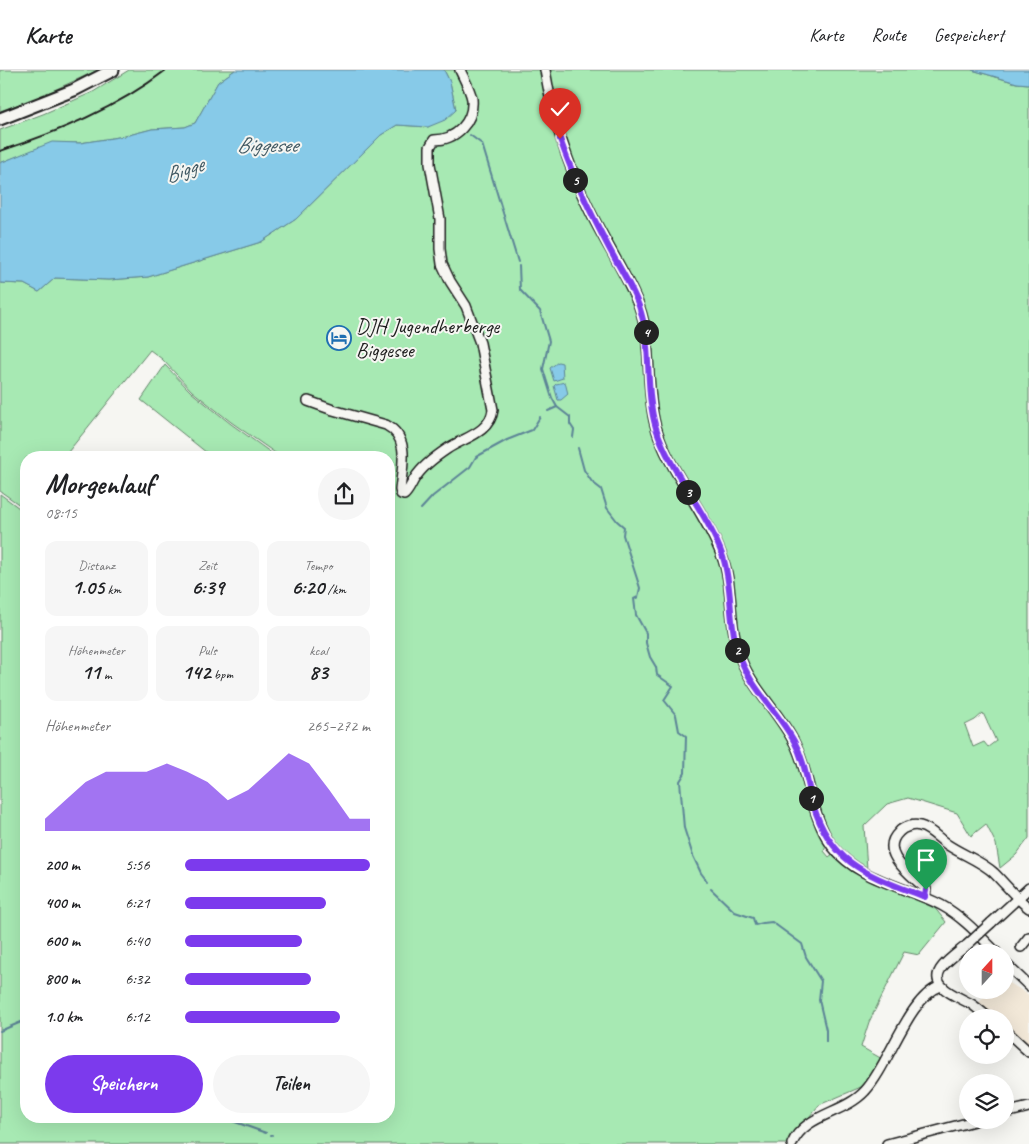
<!DOCTYPE html>
<html lang="de">
<head>
<meta charset="utf-8">
<style>
	body { margin:0; font-family:Caveat,sans-serif; background:#f6f6f6; color:#202124; height:100vh; display:flex; flex-direction:column; font-size:19px; white-space:nowrap }
	* { box-sizing:border-box; margin:0 }
	p { font-size:16px; color:#757577 }
	.icon { flex:none; width:28px; height:28px; fill:none; stroke:currentColor; stroke-width:2; stroke-linecap:round; stroke-linejoin:round }
	.map { position:relative; flex:1; overflow:hidden }
	.panel { position:absolute; left:20px; top:381px; width:375px; height:672px; display:flex; flex-direction:column; background:#fff; border-radius:20px; box-shadow:0 5px 20px #0002 }
	.panel>* { flex:none }
	.needle { width:32px; rotate:21deg }
	.fabs { position:absolute; left:959px; top:874px; display:grid; gap:10px }
	.fabs a { display:grid; place-items:center; width:55px; height:55px; border-radius:50%; background:#fff; box-shadow:0 5px 20px #0002; font-size:25px }
	.pin { position:absolute; display:grid; place-items:center; width:42px; height:42px; color:#fff; margin:-51px -21px; border-radius:50% 50% 50% 0; rotate:-45deg; box-shadow:0 0 5px #0007 }
	.pin .icon { rotate:45deg }
	.km { position:absolute; width:25px; height:25px; margin:-12px; border-radius:50%; background:#222; color:#fff; font-size:14px; line-height:25px; text-align:center }
	.round { display:grid; place-items:center; flex:none; width:52px; height:52px; border-radius:26px; background:#f6f6f6 }
	.headline { display:flex; align-items:center; justify-content:space-between; height:85px; padding:0 25px }
	h1 { font-size:28px; font-weight:700; line-height:38px }
	.figures { display:grid; grid-template-columns:repeat(3,1fr); gap:8px; height:85px; padding:5px 25px }
	.figures div { display:grid; align-content:center; border-radius:12px; background:#f6f6f6; text-align:center }
	.figures b { font-size:21px; font-weight:700 }
	.figures small { font-size:14px; font-weight:400 }
	.figures p { font-size:14px }
	.chart { height:140px; padding:10px 25px }
	.chart p { display:flex; justify-content:space-between }
	.chart svg { width:100%; height:90px; margin-top:5px; fill:#7c3aed; opacity:.7 }
	.action { display:flex; gap:10px; margin-top:auto; padding:10px 25px }
	.action a { flex:1; height:58px; border-radius:30px; background:#7c3aed; color:#fff; font-size:20px; font-weight:700; line-height:58px; text-align:center }
	.action a+a { background:#f6f6f6; color:#202124 }
	ul { padding:0 25px; list-style:none; font-size:16px }
	li { display:grid; grid-template-columns:80px 60px 1fr; align-items:center; height:38px }
	li i { height:12px; border-radius:6px; background:#7c3aed }
	header { display:flex; align-items:center; gap:30px; box-sizing:border-box; height:70px; padding:0 25px; background:#fff; border-bottom:1px solid #e0e0e0 }
	header strong { font-size:24px }
	nav { display:flex; gap:28px; margin-inline-start:auto; font-size:18px }
	.map>svg:first-child { display:block }
</style>
</head>
<body>
<header>
<strong>Karte</strong>
<nav><a>Karte</a><a>Route</a><a>Gespeichert</a></nav>
</header>
<div class="map">
<svg width="1029" height="1074" viewBox="0 0 1029 1074">
	<rect width="100%" height="100%" fill="#f6f6f2"/>
	<filter id="ink" filterUnits="userSpaceOnUse"><feTurbulence type="fractalNoise" baseFrequency=".02" numOctaves="2"/><feDisplacementMap in="SourceGraphic" scale="10" xChannelSelector="R" yChannelSelector="G"/><feConvolveMatrix kernelMatrix="1 2 1 2 8 2 1 2 1" color-interpolation-filters="sRGB"/></filter>
	<g filter="url(#ink)">
		<path fill="#f2e8d8" d="M1005,910l24,15v54l-24,-22v-9l-12,-1 -16,-12 12,-15h16z"/>
		<g fill="#a7e9b3" stroke="#628268" fill-rule="evenodd">
			<path d="M0,0h98l-59,27 -39,14z"/>
			<path d="M129,0h106l-17,12 -23,41 -10,4 -33,2 -27,7 -45,7h-28l-52,20v-33l43,-16 50,-22z"/>
			<path d="M444,0h528l44,13 13,1v754l-13,17 -16,13 -4,-24 -10,-20 -15,12 -14,-23 -49,-15 -21,6 -23,22 3,43c-45,-28 -44,-55 -58,-101 -3,-10 -8,-19 -12,-29l-8,4c14,24 12,39 19,64 4,13 12,26 18,39l-2,5 5,6 5,-4 12,12 20,13 64,24 16,20 -27,33 -15,-3 -35,70 -8,25 23,13 -16,24 -49,21 -32,39h-787v-650l26,19v605h363v-660l-108,-1 -50,-35 -39,-31 -30,-32 -12,-9 -86,107 -38,1v47l-2,3 -24,-17v-208l24,1 15,8 16,-14 54,2 39,-3 113,-35 35,-23 85,-84 16,-10 31,2 28,-17 -6,-28zM983,643l13,28 -8,6 -4,-5 -11,5 -8,-22 10,-5z"/>
			<path d="M165,295l26,27 40,32 46,33h-65l-71,-57z"/>
		</g>
		<g fill="#87cae8" stroke="#5c8496">
			<path d="M235,0h209l6,12 6,28 -11,10 -17,7 -31,-2 -16,10 -85,84 -35,23 -113,35 -39,3 -54,-2 -16,14 -15,-8 -24,-1v-120l52,-21 28,1 45,-7 27,-7 33,-2 10,-4 23,-41z"/>
			<path d="M972,0h57v14l-12,-1z"/>
			<path d="M558,292l4,1 1,15 -9,3 -4,-13z"/>
			<path d="M565,312l3,12 -7,6h-3l-4,-14 2,-2z"/>
		</g>
		<g fill="none" stroke-linecap="round" stroke-linejoin="round">
			<g stroke="#5c8496" stroke-width="2">
				<path d="M470,65l12,9 36,118"/>
				<path d="M519,196l1,24 20,21 9,30 -6,28 3,10 6,19 5,9 13,10v7l4,6 -1,7"/>
				<path d="M548,341l9,-4"/>
				<path d="M578,378l6,22 8,12 9,7 6,19 10,13 7,6 -1,8 17,53 -2,9 -4,2 2,16 10,18v10l4,14 6,10 1,8 16,11 -9,14 12,15 3,16 7,5 -1,37 -5,8 4,47 9,28 8,17 6,8"/>
				<path d="M421,439l12,-13 37,-29 6,-10 31,-17 25,-10 8,-13"/>
				<path d="M711,819l24,23 18,6 2,7 8,-2 9,-1 30,22 4,13 15,24 -2,19 7,30v12"/>
				<path d="M0,961l26,-11"/>
				<path d="M224,1048l42,15"/>
				<path d="M271,1065h1"/>
			</g>
			<defs>
				<g id="minor">
					<path d="M545,0c8,49 22,94 44,139 15,32 37,64 50,97 14,38 6,79 16,118 13,47 49,85 66,130 13,31 7,65 17,97 11,36 41,60 57,93 16,33 15,71 37,102 26,34 73,40 109,59 22,12 38,30 55,47"/>
					<path d="M308,331l25,9 53,15c25,13 16,42 14,65l1,4 3,1c5,-4 7,-11 11,-17 7,-11 20,-21 32,-29 16,-11 43,-16 46,-39l-13,-67 -14,-37 -16,-25 -8,-17 -2,-15v-30l-10,-55v-17l4,-7c22,0 40,-18 38,-41 -2,-10 -8,-20 -12,-29"/>
					<path d="M925,827l1,-8c-13,-13 -49,-36 -27,-57 4,-5 14,-8 21,-6 10,2 20,14 28,19 15,10 33,16 46,28 12,12 22,25 35,35"/>
					<path d="M991,853l38,-35"/>
					<path d="M967,875c-8,7 -17,13 -24,21 -18,21 17,31 30,39 5,4 10,8 16,13"/>
					<path d="M1021,877l8,-10"/>
					<path d="M1005,893l24,23"/>
					<path d="M1005,960l24,22"/>
					<path d="M1005,1043l24,-6"/>
					<path d="M792,1074c12,-30 52,-30 73,-53 24,-25 43,-94 76,-105"/>
					<path d="M887,1074l91,-24"/>
				</g>
				<path id="major" d="M0,49l74,-29 39,-20"/>
			</defs>
			<use href="#minor" stroke="#1c1c1c" stroke-width="12"/>
			<use href="#major" stroke="#1c1c1c" stroke-width="15"/>
			<use href="#minor" stroke="#f6f6f2" stroke-width="9"/>
			<use href="#major" stroke="#f6f6f2" stroke-width="11"/>
			<path stroke="#1c1c1c" stroke-width="2" d="M0,81c58,-19 117,-43 166,-81"/>
			<defs>
				<path id="minor-bridge" d="M967,875l24,-22"/>
			</defs>
			<use href="#minor-bridge" stroke="#1c1c1c" stroke-width="12" stroke-linecap="butt"/>
			<use href="#minor-bridge" stroke="#f6f6f2" stroke-width="9"/>
		</g>
	</g>
	<g fill="none" stroke-linecap="round" stroke-linejoin="round" filter="url(#ink)">
		<defs>
			<path id="route" d="M560,69c13,38 30,73 49,109 10,19 23,38 30,58 14,40 5,82 17,122 15,46 51,83 67,129 10,31 5,64 15,95 11,35 39,58 56,89 11,20 13,42 19,63 18,62 58,72 112,93l1,-7"/>
		</defs>
		<use href="#route" stroke="#fff" stroke-width="10"/>
		<use href="#route" stroke="#7c3aed" stroke-width="6"/>
	</g>
	<defs>
		<symbol id="hotel-ring" viewBox="-11 -11 22 22"><circle r="9.5" fill="#f6f6f2" stroke="#1f6fb2" stroke-width="1.5"/><path d="M-6-4.5h1.5V1H6V5H4.5V3h-9V5H-6ZM-4 0a1.8 1.8 0 1 1 3.6 0ZM.5 0V-2.5h3Q6-2.5 6 0Z" fill="#1f6fb2"/></symbol>
	</defs>
	<g fill-rule="evenodd">
		<use href="#hotel-ring" x="325" y="254" width="28" height="28"/>
	</g>
	<g text-anchor="middle" dominant-baseline="central" stroke-width="4" stroke-linejoin="round" paint-order="stroke">
		<g font-size="21" fill="#1c1c1c" stroke="#f6f6f2" text-anchor="start">
			<text x="356" y="256">DJH Jugendherberge<tspan x="356" dy="24">Biggesee</tspan></text>
		</g>
		<g font-size="22" font-style="italic" fill="#415963" stroke="#f6f6f2">
			<text x="267" y="75">Biggesee</text>
			<text transform="translate(184 100) rotate(-19)">Bigge</text>
		</g>
	</g>
</svg>
<div class="fabs">
<a><svg class="needle" viewBox="-14 -14 28 28"><path d="M0-13l5 13h-10z" fill="#e53935"/><path d="M0 13l5-13h-10z" fill="#757577"/></svg></a>
<a><svg class="icon" aria-label="locate" viewBox="0 0 24 24"><circle cx="12" cy="12" r="6"/><path d="M12 2v4M12 18v4M2 12h4M18 12h4"/></svg></a>
<a><svg class="icon" aria-label="layers" viewBox="0 0 24 24"><path d="M12 4l9 5-9 5-9-5zM3 14l9 5 9-5"/></svg></a>
</div>
<div class="pin" style="left:926px;top:820px;background:#1e9e55"><svg class="icon" aria-label="arrive" viewBox="0 0 24 24"><path d="M6 21V4h12l-3 4 3 4H6"/></svg></div>
<div class="pin" style="left:560px;top:69px;background:#d93025"><svg class="icon" aria-label="check" viewBox="0 0 24 24"><path d="M5 12l5 5 9-10"/></svg></div>
<b class="km" style="left:811px;top:728px">1</b>
<b class="km" style="left:737px;top:580px">2</b>
<b class="km" style="left:688px;top:422px">3</b>
<b class="km" style="left:646px;top:262px">4</b>
<b class="km" style="left:575px;top:110px">5</b>
<section class="panel">
<div class="headline"><div><h1>Morgenlauf</h1><p>08:15</p></div><a class="round"><svg class="icon" aria-label="share" viewBox="0 0 24 24"><path d="M12 15V3M7 8l5-5 5 5M5 13v7h14v-7"/></svg></a></div>
<div class="figures">
<div><p>Distanz</p><b>1.05<small> km</small></b></div>
<div><p>Zeit</p><b>6:39</b></div>
<div><p>Tempo</p><b>6:20<small> /km</small></b></div>
</div>
<div class="figures">
<div><p>Höhenmeter</p><b>11<small> m</small></b></div>
<div><p>Puls</p><b>142<small> bpm</small></b></div>
<div><p>kcal</p><b>83</b></div>
</div>
<div class="chart"><p><span>Höhenmeter</span>265–272 m</p>
<svg viewBox="0 0 160 44" preserveAspectRatio="none"><path d="M0 44V38L10 29L20 20L30 15L40 15L50 15L60 11L70 15L80 20L90 29L100 24L110 15L120 6L130 11L140 24L150 38L160 38V44z"/></svg>
</div>
<ul>
<li><b>200 m</b>5:56<i style="width:100%"></i></li>
<li><b>400 m</b>6:21<i style="width:76%"></i></li>
<li><b>600 m</b>6:40<i style="width:63%"></i></li>
<li><b>800 m</b>6:32<i style="width:68%"></i></li>
<li><b>1.0 km</b>6:12<i style="width:84%"></i></li>
</ul>
<div class="action"><a>Speichern</a><a>Teilen</a></div>
</section>
</div>
</body>
</html>
